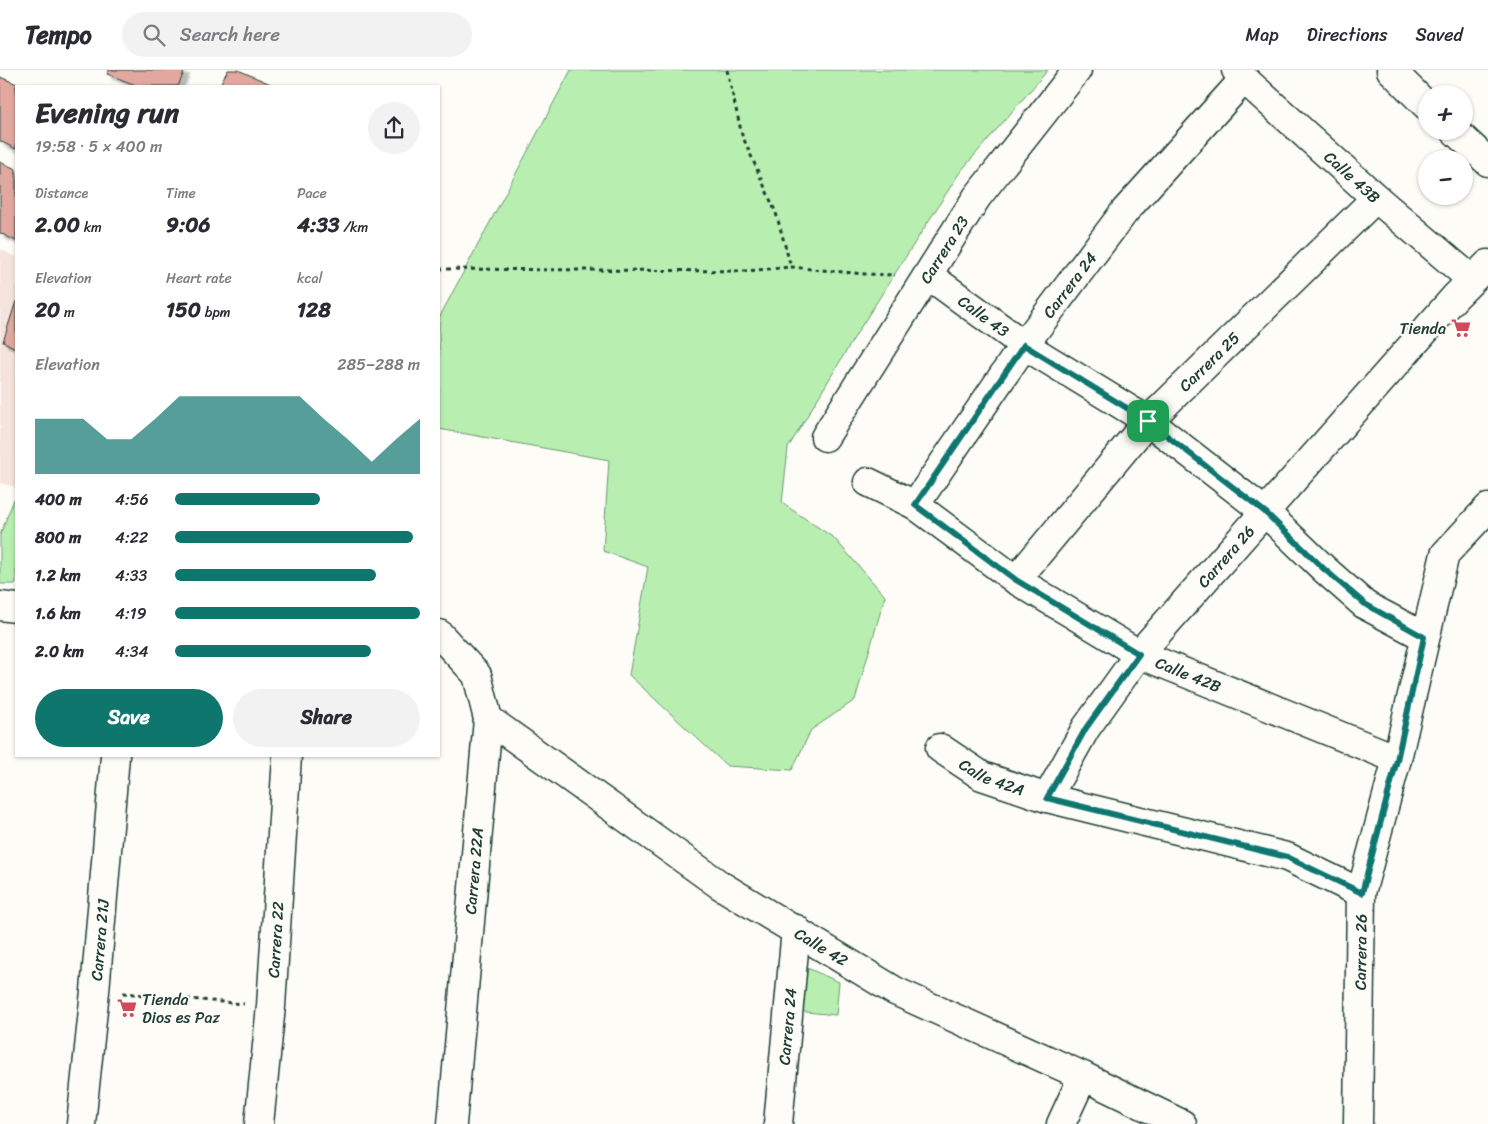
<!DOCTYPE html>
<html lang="en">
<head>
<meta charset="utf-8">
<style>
	body { margin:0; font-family:Sriracha,sans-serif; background:#f2f2f3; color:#2b2b33; height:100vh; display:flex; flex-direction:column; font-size:19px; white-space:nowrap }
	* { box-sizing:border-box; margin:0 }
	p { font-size:16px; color:#7c7c81 }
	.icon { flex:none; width:28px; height:28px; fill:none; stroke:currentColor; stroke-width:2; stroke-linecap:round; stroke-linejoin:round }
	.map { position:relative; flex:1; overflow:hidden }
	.details { position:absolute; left:15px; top:15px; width:425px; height:672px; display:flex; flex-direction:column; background:#fff; border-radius:0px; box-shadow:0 1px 4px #0004 }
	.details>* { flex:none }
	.buttons { position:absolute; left:1418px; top:15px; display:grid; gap:10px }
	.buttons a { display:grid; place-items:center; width:55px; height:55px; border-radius:50%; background:#fff; box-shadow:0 1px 4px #0004; font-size:25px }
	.pin { position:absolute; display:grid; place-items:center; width:42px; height:42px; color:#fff; margin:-21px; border-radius:10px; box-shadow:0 2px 8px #0006 }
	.round { display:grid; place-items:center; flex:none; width:52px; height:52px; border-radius:26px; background:#f2f2f3 }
	.overview { display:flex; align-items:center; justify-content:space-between; height:85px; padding:0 20px }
	h1 { font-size:28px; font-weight:700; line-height:38px }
	.figures { display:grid; grid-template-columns:repeat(3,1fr); gap:8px; height:85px; padding:5px 20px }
	.figures div { display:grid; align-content:center }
	.figures b { font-size:21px; font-weight:700 }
	.figures small { font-size:14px; font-weight:400 }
	.figures p { font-size:14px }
	.chart { height:140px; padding:10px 20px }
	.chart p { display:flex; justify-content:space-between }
	.chart svg { width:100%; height:90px; margin-top:5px; fill:#0f766e; opacity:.7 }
	.action { display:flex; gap:10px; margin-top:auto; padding:10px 20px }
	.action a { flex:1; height:58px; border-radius:30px; background:#0f766e; color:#fff; font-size:20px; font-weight:700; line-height:58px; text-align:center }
	.action a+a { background:#f2f2f3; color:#2b2b33 }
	ul { padding:0 20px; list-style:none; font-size:16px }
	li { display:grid; grid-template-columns:80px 60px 1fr; align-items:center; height:38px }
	li i { height:12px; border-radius:6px; background:#0f766e }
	header { display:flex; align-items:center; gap:30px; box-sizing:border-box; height:70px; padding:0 25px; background:#fff; border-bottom:1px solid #e1e1e2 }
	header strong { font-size:24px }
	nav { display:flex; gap:28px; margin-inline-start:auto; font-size:18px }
	.search { width:350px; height:45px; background:#f2f2f3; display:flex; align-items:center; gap:12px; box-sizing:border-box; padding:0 18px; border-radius:28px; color:#7c7c81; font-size:19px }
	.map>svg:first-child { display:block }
</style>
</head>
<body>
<header>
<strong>Tempo</strong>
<div class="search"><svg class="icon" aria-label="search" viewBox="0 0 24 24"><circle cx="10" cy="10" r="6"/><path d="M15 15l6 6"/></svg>Search here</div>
<nav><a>Map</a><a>Directions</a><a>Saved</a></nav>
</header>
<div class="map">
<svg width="1488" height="1054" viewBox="0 0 1488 1054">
	<defs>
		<filter id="shadow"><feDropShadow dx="4.5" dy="4.5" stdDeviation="1" flood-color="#0004"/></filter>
	</defs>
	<rect width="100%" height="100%" fill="#fdfcf7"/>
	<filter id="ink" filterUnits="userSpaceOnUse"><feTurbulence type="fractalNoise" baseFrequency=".02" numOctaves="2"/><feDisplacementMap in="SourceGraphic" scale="10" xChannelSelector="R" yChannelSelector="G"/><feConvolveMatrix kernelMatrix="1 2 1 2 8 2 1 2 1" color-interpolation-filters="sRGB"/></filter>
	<g filter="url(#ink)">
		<path fill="#f5e3dd" d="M0,179l16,8v230l-16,-4z"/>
		<g fill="#b8efb1" stroke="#6c9672">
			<path d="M571,0h477l-88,102 -103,161 -69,115 -6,55 52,35 51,58 -30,104 -44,30 -19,40 -65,-4 -98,-91 19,-108 -45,-16 6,-91 -170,-31v-111z"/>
			<path d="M14,429l2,1v84h-16v-49z"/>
			<path d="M798,894l41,18 -3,33 -40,-4z"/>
		</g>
		<g fill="#e2a89f" stroke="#1f3d34" filter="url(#shadow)">
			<path d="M109,0h76l-7,16h-40l-31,-12z"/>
			<path d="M228,0h10l37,16h-56z"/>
			<path d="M0,7l22,9h-6v63l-16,-8z"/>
			<path d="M0,92l16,7v72l-16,-8z"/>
			<path d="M16,231v47l-13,-6z"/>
		</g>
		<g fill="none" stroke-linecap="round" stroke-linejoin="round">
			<defs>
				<g id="minor">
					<path id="s1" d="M1236,0l8,9 132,119 95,81"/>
					<path d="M1391,0l35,35"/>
					<path d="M1455,61l33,31"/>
					<path id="s2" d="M928,205l96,70 124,76 117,91 59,57 41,36 60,32"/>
					<path id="s3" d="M825,367l152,-240 100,-127"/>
					<path id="s4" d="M868,412l47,23 101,75 123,74 258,105"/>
					<path id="s5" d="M915,435l109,-160 101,-134 119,-132"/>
					<path id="s6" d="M1016,510l132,-159 228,-223"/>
					<path d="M0,536l16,2"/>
					<path d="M439,564l38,41 11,44 -36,405"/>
					<path id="s7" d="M488,649l232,166 175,106 188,85 99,48"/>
					<path id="s8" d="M940,678l42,28 65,22 240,59 74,36"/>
					<path id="s9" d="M1047,728l39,-70 53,-74 316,-357 33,-33"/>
					<path id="s10" d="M81,1054l14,-133 20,-235"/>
					<path id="s11" d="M259,1054l12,-118 16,-250"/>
					<path id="s12" d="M778,1054l18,-195"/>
					<path d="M1061,1054l22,-48"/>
					<path id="s13" d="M1358,1054l3,-231 36,-134 48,-205 43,-46"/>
				</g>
			</defs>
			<use href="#minor" stroke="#1f3d34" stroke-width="31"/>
			<g stroke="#1f3d34" stroke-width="3" stroke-dasharray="4 4" stroke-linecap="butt">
				<path d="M727,0l15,65 34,78 15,54"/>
				<path d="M439,199l306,2 46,-4 73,7 31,1"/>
				<path d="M123,923l121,11"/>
			</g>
			<use href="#minor" stroke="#fdfcf7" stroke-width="28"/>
		</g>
	</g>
	<g fill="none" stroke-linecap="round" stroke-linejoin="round" filter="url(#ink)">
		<defs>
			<path id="route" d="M1024,275l124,76 117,91 59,57 41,35 59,33 -27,123 -35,133 -75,-36 -240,-59 39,-70 53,-74 -123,-74 -101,-75z"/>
		</defs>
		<use href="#route" stroke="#fff" stroke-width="10"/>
		<use href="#route" stroke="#0f766e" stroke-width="6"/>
	</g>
	<defs>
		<symbol id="supermarket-bare" viewBox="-9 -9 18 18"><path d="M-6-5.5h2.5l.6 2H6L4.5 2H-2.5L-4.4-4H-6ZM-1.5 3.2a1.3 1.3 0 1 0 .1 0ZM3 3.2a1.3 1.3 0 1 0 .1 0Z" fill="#d1495b" stroke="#fdfcf7" stroke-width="2.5" paint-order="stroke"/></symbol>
	</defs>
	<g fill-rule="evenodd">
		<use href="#supermarket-bare" x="1447" y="244" width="28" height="28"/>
		<use href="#supermarket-bare" x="113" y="924" width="28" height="28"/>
	</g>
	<g text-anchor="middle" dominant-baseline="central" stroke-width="4.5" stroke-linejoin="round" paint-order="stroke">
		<g font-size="16" fill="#1f3d34" stroke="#fdfcf7">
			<text stroke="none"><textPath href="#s1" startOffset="158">Calle 43B</textPath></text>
			<text stroke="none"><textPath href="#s3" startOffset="222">Carrera 23</textPath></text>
			<text stroke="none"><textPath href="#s5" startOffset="269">Carrera 24</textPath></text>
			<text stroke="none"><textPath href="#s2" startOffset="69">Calle 43</textPath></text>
			<text stroke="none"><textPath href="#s6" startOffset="292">Carrera 25</textPath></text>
			<text stroke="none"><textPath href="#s9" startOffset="302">Carrera 26</textPath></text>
			<text stroke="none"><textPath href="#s4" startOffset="375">Calle 42B</textPath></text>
			<text stroke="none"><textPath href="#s8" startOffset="60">Calle 42A</textPath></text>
			<text transform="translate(474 801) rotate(-85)">Carrera 22A</text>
			<text stroke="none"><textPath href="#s10" startOffset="185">Carrera 21J</textPath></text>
			<text stroke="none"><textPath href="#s11" startOffset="185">Carrera 22</textPath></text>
			<text stroke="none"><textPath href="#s7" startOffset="404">Calle 42</textPath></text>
			<text stroke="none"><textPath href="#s13" startOffset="172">Carrera 26</textPath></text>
			<text stroke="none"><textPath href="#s12" startOffset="98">Carrera 24</textPath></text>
		</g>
		<g font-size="16" fill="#1f3d34" stroke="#fdfcf7" text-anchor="end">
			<text x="1446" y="258">Tienda</text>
			<text x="142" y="929" text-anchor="start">Tienda<tspan x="142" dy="18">Dios es Paz</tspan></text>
		</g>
	</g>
</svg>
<div class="buttons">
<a>+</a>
<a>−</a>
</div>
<div class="pin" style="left:1148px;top:351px;background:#1e9e55"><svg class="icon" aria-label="arrive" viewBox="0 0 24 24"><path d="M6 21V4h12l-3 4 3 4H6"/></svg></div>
<section class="details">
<div class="overview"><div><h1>Evening run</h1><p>19:58 · 5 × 400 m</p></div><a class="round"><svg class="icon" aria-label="share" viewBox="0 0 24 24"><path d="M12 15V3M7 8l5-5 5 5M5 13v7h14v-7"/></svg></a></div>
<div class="figures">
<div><p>Distance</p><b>2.00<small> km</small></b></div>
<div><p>Time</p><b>9:06</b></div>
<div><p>Pace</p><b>4:33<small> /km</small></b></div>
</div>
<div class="figures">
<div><p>Elevation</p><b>20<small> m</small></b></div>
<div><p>Heart rate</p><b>150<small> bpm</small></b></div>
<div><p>kcal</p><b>128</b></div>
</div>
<div class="chart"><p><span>Elevation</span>285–288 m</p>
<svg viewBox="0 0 160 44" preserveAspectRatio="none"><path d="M0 44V17L10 17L20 17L30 27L40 27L50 17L60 6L70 6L80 6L90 6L100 6L110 6L120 17L130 27L140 38L150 27L160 17V44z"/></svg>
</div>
<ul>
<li><b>400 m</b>4:56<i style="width:59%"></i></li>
<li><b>800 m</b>4:22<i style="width:97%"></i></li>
<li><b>1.2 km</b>4:33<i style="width:82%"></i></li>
<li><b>1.6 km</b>4:19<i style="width:100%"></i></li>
<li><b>2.0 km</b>4:34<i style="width:80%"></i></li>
</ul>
<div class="action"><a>Save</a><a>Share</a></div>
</section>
</div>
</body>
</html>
